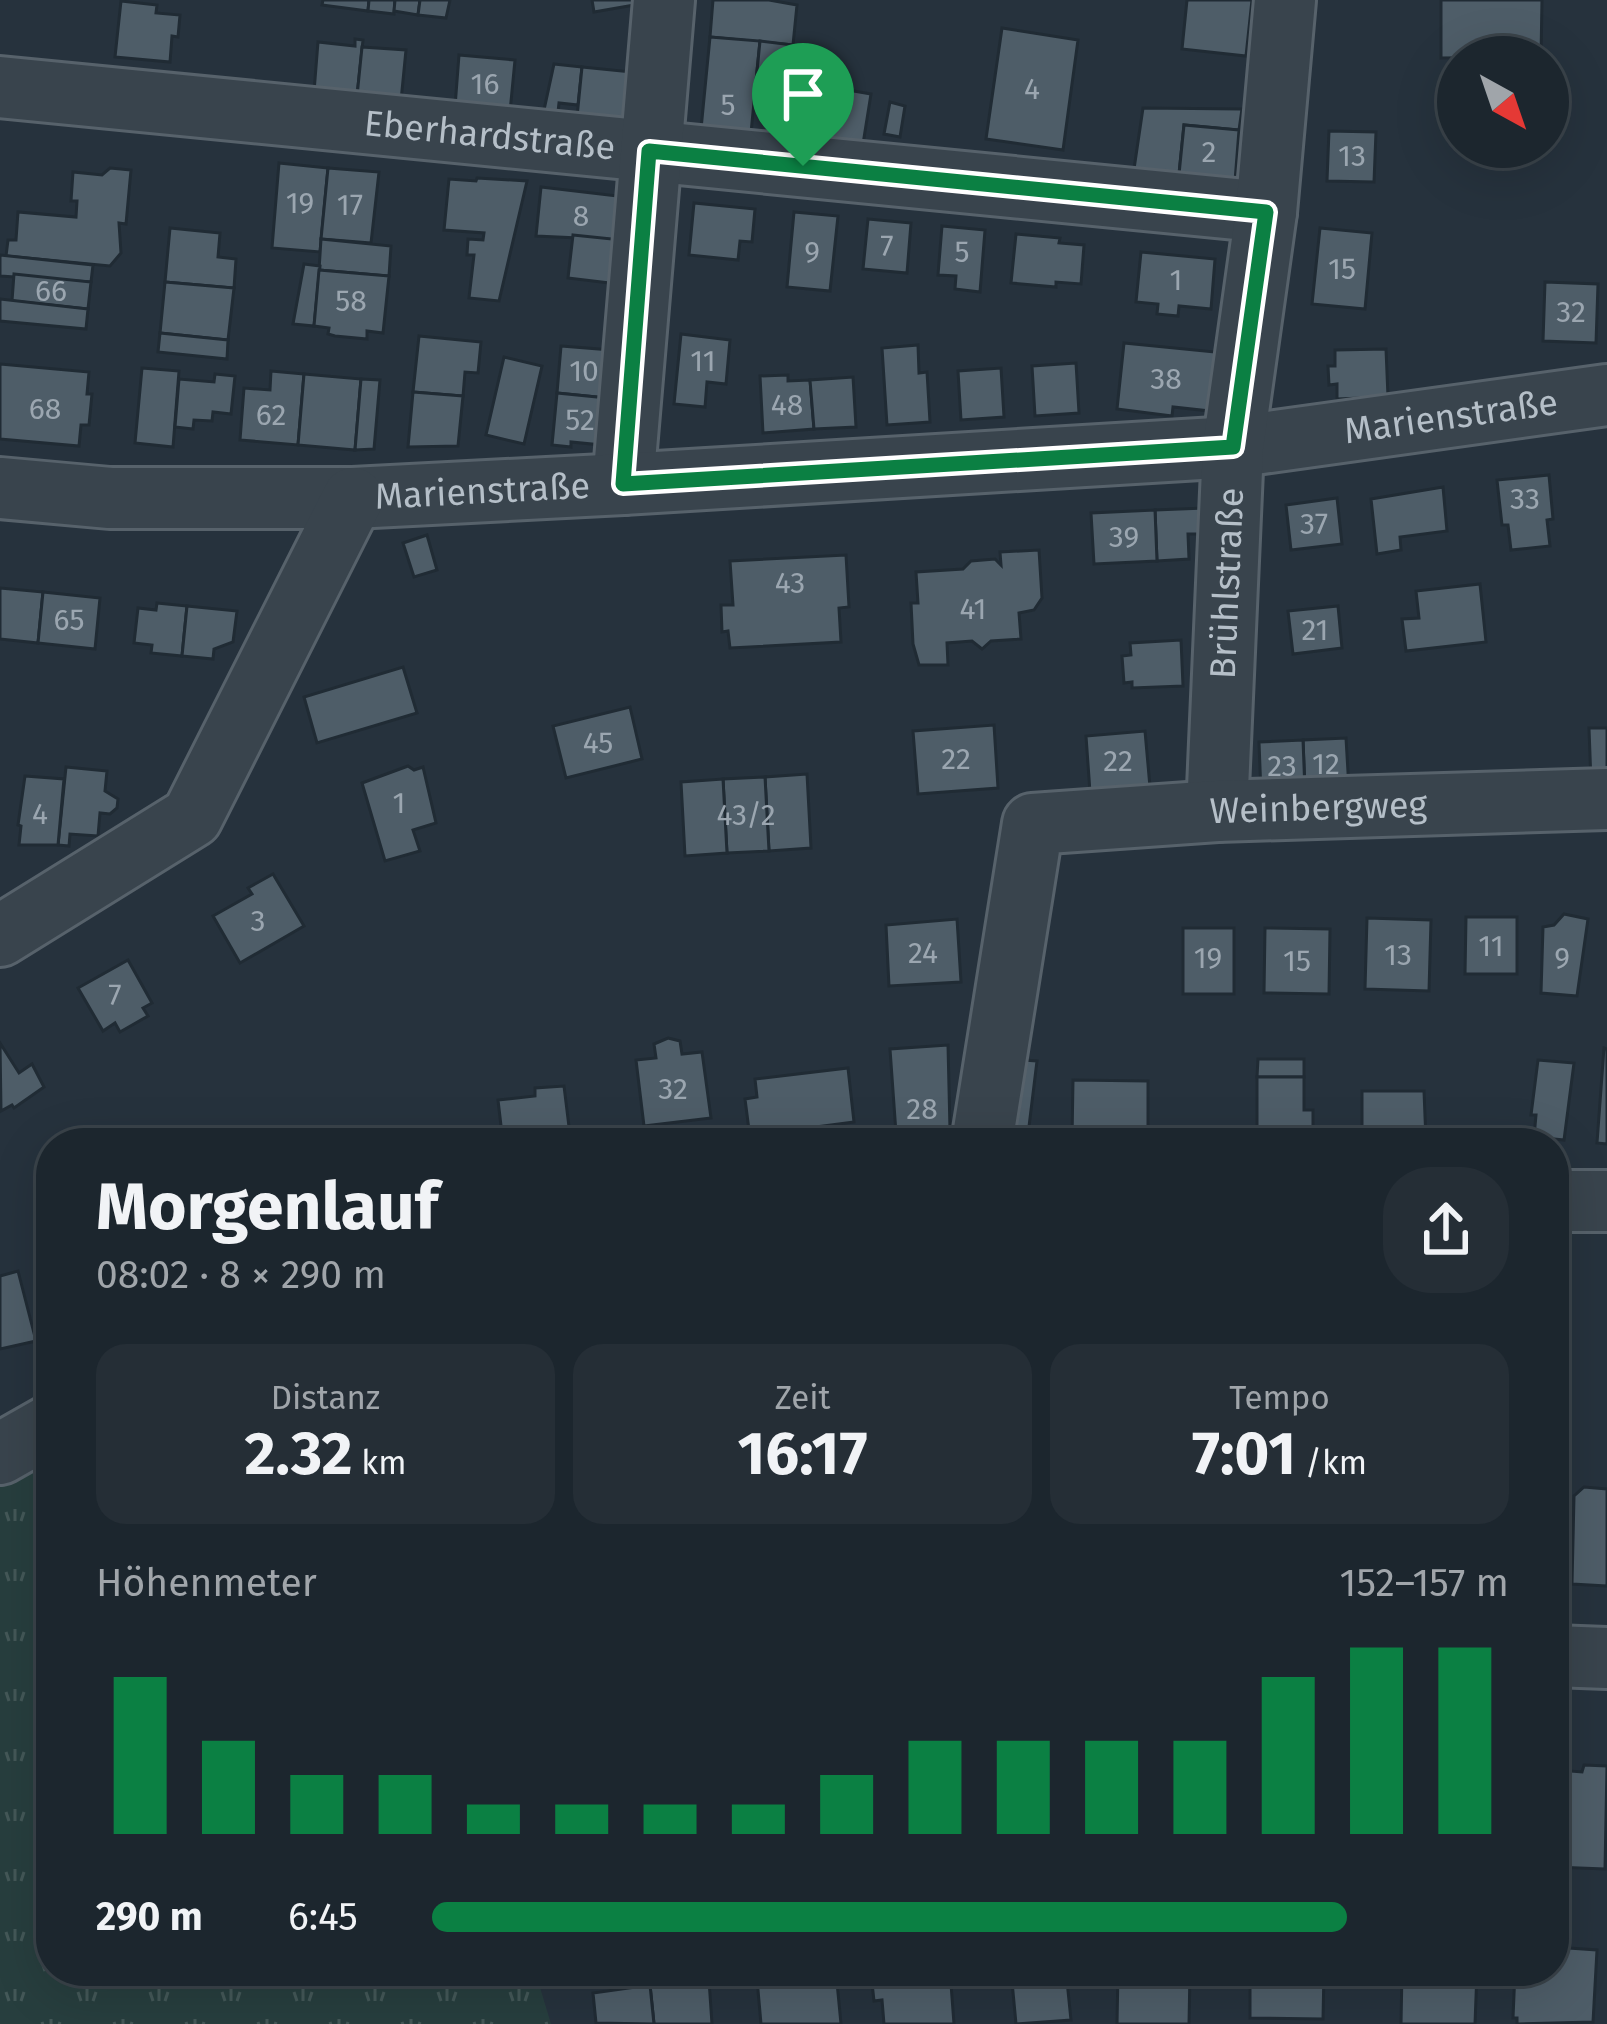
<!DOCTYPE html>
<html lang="de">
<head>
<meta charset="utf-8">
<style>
	body { margin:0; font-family:"Fira Sans",sans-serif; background:#252e36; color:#f1f3f6; height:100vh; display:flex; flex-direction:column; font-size:45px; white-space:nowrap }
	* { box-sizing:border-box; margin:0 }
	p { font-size:39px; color:#a0a5aa }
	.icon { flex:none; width:66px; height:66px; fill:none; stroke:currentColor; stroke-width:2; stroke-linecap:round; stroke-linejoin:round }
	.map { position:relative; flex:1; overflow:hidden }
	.drawer { position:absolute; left:36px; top:1128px; width:1533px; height:858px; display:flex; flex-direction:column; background:#1c262e; border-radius:48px; box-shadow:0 12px 48px #0002,0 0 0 3px #3a434a }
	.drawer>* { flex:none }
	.needle { width:78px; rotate:140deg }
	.controls { position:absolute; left:1437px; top:36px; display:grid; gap:24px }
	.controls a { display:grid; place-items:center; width:132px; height:132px; border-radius:50%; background:#1c262e; box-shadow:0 12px 48px #0002,0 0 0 3px #3a434a; font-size:60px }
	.pin { position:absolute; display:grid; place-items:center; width:102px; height:102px; color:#fff; margin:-123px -51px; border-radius:50% 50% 50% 0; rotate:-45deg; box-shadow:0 0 12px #0007 }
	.pin .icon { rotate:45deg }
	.round { display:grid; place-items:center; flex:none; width:126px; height:126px; border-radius:48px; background:#252e36 }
	.head { display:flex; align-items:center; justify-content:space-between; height:204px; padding:0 60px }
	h1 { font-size:66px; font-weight:700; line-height:90px }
	.stats { display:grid; grid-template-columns:repeat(3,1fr); gap:18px; height:204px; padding:12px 60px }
	.stats div { display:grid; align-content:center; border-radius:30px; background:#252e36; text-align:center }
	.stats b { font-size:60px; font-weight:700 }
	.stats small { font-size:33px; font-weight:400 }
	.stats p { font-size:33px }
	.chart { height:336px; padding:24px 60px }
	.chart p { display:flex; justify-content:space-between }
	.chart svg { width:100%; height:216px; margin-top:12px; stroke:#0b8043; stroke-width:6 }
	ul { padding:0 60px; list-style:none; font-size:39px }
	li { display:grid; grid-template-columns:192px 144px 1fr; align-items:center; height:90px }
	li i { height:30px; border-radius:15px; background:#0b8043 }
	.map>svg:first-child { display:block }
</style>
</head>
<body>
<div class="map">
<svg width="1607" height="2024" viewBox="0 0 1607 2024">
	<defs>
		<pattern id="grass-tufts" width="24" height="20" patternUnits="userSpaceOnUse" patternTransform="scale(3)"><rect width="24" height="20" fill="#273e3e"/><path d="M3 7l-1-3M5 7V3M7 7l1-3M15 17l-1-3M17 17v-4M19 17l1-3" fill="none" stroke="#445858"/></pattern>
	</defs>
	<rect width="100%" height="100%" fill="#26323d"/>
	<path fill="url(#grass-tufts)" d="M51,1448v523h484l16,53h-551v-543z"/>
	<g fill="#4e5d68" stroke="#202b34" stroke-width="3">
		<path d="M323,0h46l-1,11 -46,-6z"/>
		<path d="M369,0h26l-1,14 -26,-3z"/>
		<path d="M395,0h25l-2,15 -24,-4z"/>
		<path d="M420,0h30l-4,18 -28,-3z"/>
		<path d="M592,0h47l1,4 -46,8z"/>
		<path d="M713,0h56l28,5 -4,40 -83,-8z"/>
		<path d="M1187,0h65l-6,56 -64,-7z"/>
		<path d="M1441,0h101l-1,57 -100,1z"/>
		<path d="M121,1l36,4 -1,8 24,2 -2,22 -6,-1 -2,26 -55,-5z"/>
		<path d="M1002,28l76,12 -15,110 -77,-11z"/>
		<path d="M710,37l50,4 -9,92 -50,-4z"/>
		<path d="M355,39l8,1 -6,56 -43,-4 4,-50 37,4z"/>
		<path d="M760,41l33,4 -4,39 -33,-3z"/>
		<path d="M362,47l44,3 -5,51 -44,-5z"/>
		<path d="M459,55l56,5 -5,52 -55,-5z"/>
		<path d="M554,64l28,3 -4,38 -19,-2 -1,9 -14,-2z"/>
		<path d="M582,67l50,5 -4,50 -51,-5z"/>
		<path d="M819,85l52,9 -8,50 -53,-9z"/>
		<path d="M890,102l15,4 -5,31 -16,-3z"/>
		<path d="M1143,108l99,1 -3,21 -55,-5 -5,49 -45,-5z"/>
		<path d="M1184,125l55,5 -4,51 -56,-7z"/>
		<path d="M1329,131l47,1 -2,50 -47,-1z"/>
		<path d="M279,163l49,5 -8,84 -48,-4z"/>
		<path d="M110,168l21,2 -5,54 -7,-1 2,30 -11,13 -104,-10 2,-16h8l2,-28 58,5 1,-16h-6l2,-29 29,3z"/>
		<path d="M328,168l51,4 -8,71 -50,-4z"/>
		<path d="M477,178l50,3 -28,120 -30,-3 5,-43h-7l1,-16 15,1 1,-7 -40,-3 5,-51 27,2z"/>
		<path d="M541,187l85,10 -4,43 -86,-4z"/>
		<path d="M694,203l61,6 -3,33 -12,-1 -2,19 -49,-5z"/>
		<path d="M794,212l44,4 -8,75 -43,-4z"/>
		<path d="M868,219l43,4 -4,50 -44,-4z"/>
		<path d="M942,226l43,4 -5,62 -25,-3 1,-13 -18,-1z"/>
		<path d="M170,228l50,5 -2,24 18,2 -2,29 -69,-6z"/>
		<path d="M1320,228l52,5 -7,76 -53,-5z"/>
		<path d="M1016,234l44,4 -1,5 25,2 -3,39 -25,-2v5l-45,-4z"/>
		<path d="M573,235l49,5 -4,44 -50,-6z"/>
		<path d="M321,239l70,7 -2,30 -70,-6z"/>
		<path d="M1141,252l74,7 -4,50 -32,-3 -1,10 -21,-2 1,-10 -22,-2z"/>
		<path d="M0,255l93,10 -2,17 -91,-6z"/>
		<path d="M304,264l16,2 -6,60 -21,-2z"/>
		<path d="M319,270l70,6 -6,57 -16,-2v8l-32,-3 -7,-2 1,-6 -15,-2z"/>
		<path d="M14,274l77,8 -3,27 -76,-8z"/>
		<path d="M165,282l69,6 -6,52 -68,-7z"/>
		<path d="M1545,282l53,2 -2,59 -53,-2z"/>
		<path d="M0,299l88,10 -2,20 -86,-8z"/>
		<path d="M160,333l68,7 -1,19 -69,-7z"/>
		<path d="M681,334l49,6 -4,44 -19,-2 -2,25 -31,-3z"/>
		<path d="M419,336l62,6 -3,31 -13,-1 -2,24 -50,-4z"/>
		<path d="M1124,343l91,9 -5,59 -37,-4 -1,9 -55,-7z"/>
		<path d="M918,345l1,28 8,-1 3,50 -43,3 -5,-77z"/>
		<path d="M561,346l50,4 -4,48 -50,-5z"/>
		<path d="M1386,349l2,48 -51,2v-15l-8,1 -1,-19h7v-16z"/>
		<path d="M504,357l38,9 -18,78 -38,-9z"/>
		<path d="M1076,363l3,50 -44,3 -3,-50z"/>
		<path d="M0,364l89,8 -2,22h5l-3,31h-8l-2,21 -79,-7z"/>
		<path d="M142,368l37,3 -6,76 -38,-4z"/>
		<path d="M1001,368l3,49 -43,3 -3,-49z"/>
		<path d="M271,371l33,3 -6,71 -58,-5 4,-52 26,2z"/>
		<path d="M215,374l20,2 -4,38 -18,-2 -1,9 -18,-1 -1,9 -18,-2 4,-48 35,3z"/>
		<path d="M304,374l57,5 -6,71 -57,-5z"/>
		<path d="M788,375v6l22,-1 4,49 -51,4 -3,-57z"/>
		<path d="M853,377l3,50 -42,2 -4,-49z"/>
		<path d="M361,379l19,1 -6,69 -19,1z"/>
		<path d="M413,392l50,4 -5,50 -50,1z"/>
		<path d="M557,393l50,5 -5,47 -31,-3v5l-19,-2z"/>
		<path d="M1549,475l4,44 -6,1 3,26 -39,4 -3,-25h-6l-5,-45z"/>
		<path d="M1443,487l4,44 -47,6 1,13 -24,4 -6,-55z"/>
		<path d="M1337,498l5,46 -51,6 -5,-45z"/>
		<path d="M1205,508l1,26h-18l1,25 -32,2 -2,-51z"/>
		<path d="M1155,510l2,51 -63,3 -3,-51z"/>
		<path d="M427,535l10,35 -23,7 -11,-34z"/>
		<path d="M1039,550l3,48 -8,12 -15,3 2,26 -30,2 -9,8 -10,-8 -25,2 1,22h-29l-6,-21 -2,-41h7l-2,-31 47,-3 8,-8 24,-2 6,6 -1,-13z"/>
		<path d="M846,555l3,52 -10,1 2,34 -111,6 -2,-17 -6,1 -1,-27h12l-3,-44z"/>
		<path d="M1480,584l6,58 -80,9 -4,-32 17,-1 -3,-27z"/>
		<path d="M0,588l43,4 -5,51 -38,-4z"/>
		<path d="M43,592l57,6 -5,51 -57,-6z"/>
		<path d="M157,603l30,3 -5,50 -31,-3 1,-8 -18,-2 4,-35 18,2z"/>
		<path d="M187,606l50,5 -4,31 -19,7 -1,10 -31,-3z"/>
		<path d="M1338,606l4,42 -49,6 -5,-43z"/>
		<path d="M1181,640l2,46 -51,2v-6l-8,1 -2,-27 9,-1 -1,-12z"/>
		<path d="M403,667l14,46 -100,30 -13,-46z"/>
		<path d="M630,707l12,52 -76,19 -13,-52z"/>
		<path d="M994,725l4,63 -80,6 -5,-63z"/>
		<path d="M1589,728h18v54h-16z"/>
		<path d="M1145,731l5,56 -60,5 -4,-56z"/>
		<path d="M1346,738l3,51 -44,2 -2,-51z"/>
		<path d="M1303,740l2,51 -44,3 -2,-52z"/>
		<path d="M408,766l6,4 9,-3 13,56 -23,7 7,21 -35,10 -23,-78z"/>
		<path d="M66,767l41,4 -2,20 13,8 -1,9 -7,6 -10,-1 -2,23 -28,-2 -1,12 -11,-1z"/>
		<path d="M807,774l4,74 -42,3 -4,-74z"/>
		<path d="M25,776l39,3 -6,66h-39l2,-19 -3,-1z"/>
		<path d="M765,777l4,74 -42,2 -4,-74z"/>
		<path d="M723,779l4,74 -42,3 -4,-74z"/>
		<path d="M273,874l31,52 -64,37 -27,-47 39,-22 -4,-6z"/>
		<path d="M1564,914l24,5 -11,77 -36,-3 2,-66 11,-2z"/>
		<path d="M1466,917h51v57h-52z"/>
		<path d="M1367,918l64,2 -2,71 -64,-2z"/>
		<path d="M957,919l4,63 -72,4 -3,-61z"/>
		<rect x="1183" y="928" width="51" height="66"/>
		<path d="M1265,928l65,1 -1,65 -65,-1z"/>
		<path d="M128,960l24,43 -9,5 5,8 -28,16 -5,-9 -12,8 -25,-43z"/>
		<path d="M668,1038l12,3 2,13 20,-2 9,66 -67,8 -8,-66 20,-2 -2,-14z"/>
		<path d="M0,1043l19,30 13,-9 12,23 -30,21 -2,-3 -11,6z"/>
		<path d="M948,1045l2,85 -54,3 -6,-84z"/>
		<path d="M1604,1048l3,1v95l-10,-1z"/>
		<path d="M1011,1059l26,2 -10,82h-30z"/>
		<path d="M1258,1059h46v18h-47z"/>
		<path d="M1538,1060l36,3 -10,77 -30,-3 2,-22h-5z"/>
		<path d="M848,1068l6,54 -92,12 -1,-5 -12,1 -4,-31 12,-2 -2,-18z"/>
		<path d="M1257,1077h47v33h9v22h-9v11h-47z"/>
		<path d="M1073,1080l75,1v60l-76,-1z"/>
		<path d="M564,1086l7,57h-68l-5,-43 37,-4v-8z"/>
		<path d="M1362,1091h62l2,50h-64z"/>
		<path d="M421,1129l2,14h-37l10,-2 -2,-7z"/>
		<path d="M18,1271l18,70 -36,8v-73z"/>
		<path d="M1584,1487l23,2v97l-35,-2 2,-88z"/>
		<path d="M1584,1765l23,1 -2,103 -51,-2 4,-97 24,2z"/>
		<path d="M1554,1947l43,3 -4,72 -76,2v-6h-4l2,-47h39z"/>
		<path d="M881,1971h64l1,14 5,-1 3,40h-70l-2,-24 -8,1 -3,-27z"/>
		<path d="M1011,1971h55l5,49 -55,4z"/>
		<path d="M1118,1971h72l-1,53h-72z"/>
		<path d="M1250,1971h74l-1,48 -73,-1z"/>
		<path d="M1402,1971h75l-2,53h-74z"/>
		<path d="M836,1972l5,52h-80l-4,-45z"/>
		<path d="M709,1980l3,44h-58l-4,-39z"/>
		<path d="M650,1985l4,39 -58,-1 -3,-30z"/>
	</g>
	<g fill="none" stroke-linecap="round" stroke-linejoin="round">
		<defs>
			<g id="minor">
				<path id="s1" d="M0,87l1266,125"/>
				<path d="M623,484l41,-484"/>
				<path id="s2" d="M0,488l110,10h243l270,-14 610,-37 374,-52"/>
				<path id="s3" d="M1217,811l16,-364 33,-235 19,-212"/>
				<path d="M0,936l192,-119 161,-319"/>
				<path id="s4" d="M982,1143l51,-319 184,-13 390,-12"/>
				<path d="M1554,1201h53"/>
				<path d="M0,1454l51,-29"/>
				<path d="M1554,1656l53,2"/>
			</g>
		</defs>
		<use href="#minor" stroke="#57626b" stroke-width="66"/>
		<use href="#minor" stroke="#39444d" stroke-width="60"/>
	</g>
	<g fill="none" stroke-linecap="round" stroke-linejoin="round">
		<defs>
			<path id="route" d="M649,151l617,61 -33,235 -610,37z"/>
		</defs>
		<use href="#route" stroke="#fff" stroke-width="24"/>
		<use href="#route" stroke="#0b8043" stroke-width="15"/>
	</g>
	<g text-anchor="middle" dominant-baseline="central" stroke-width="9" stroke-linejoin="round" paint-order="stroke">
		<g font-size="30" fill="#9ba6b0">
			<text x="485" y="84">16</text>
			<text x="1032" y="89">4</text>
			<text x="728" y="105">5</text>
			<text x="1209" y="152">2</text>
			<text x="1352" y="156">13</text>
			<text x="300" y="203">19</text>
			<text x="350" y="205">17</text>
			<text x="581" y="216">8</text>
			<text x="887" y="246">7</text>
			<text x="812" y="252">9</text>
			<text x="962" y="252">5</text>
			<text x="1342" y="269">15</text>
			<text x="1176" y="280">1</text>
			<text x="51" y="291">66</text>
			<text x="351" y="301">58</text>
			<text x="1571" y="312">32</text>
			<text x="703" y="361">11</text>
			<text x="584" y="371">10</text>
			<text x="1166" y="379">38</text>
			<text x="787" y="405">48</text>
			<text x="45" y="409">68</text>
			<text x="271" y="415">62</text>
			<text x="580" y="420">52</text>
			<text x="1525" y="499">33</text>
			<text x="1314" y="524">37</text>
			<text x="1124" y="537">39</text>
			<text x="790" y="583">43</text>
			<text x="973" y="609">41</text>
			<text x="69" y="620">65</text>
			<text x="1315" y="630">21</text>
			<text x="598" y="743">45</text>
			<text x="956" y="759">22</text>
			<text x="1118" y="761">22</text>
			<text x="1326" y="764">12</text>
			<text x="1282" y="766">23</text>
			<text x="399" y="803">1</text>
			<text x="40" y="814">4</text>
			<text x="746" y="815">43/2</text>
			<text x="258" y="921">3</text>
			<text x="1491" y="946">11</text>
			<text x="923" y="953">24</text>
			<text x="1398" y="955">13</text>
			<text x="1208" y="958">19</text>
			<text x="1562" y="958">9</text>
			<text x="1297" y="961">15</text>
			<text x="115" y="995">7</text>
			<text x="673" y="1089">32</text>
			<text x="922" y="1109">28</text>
		</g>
		<g font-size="36" fill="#b5bfc8" stroke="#1e2932">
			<text stroke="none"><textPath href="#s1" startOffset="492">Eberhardstraße</textPath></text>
			<text stroke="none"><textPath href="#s2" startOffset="1455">Marienstraße</textPath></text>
			<text stroke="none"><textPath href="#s2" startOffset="483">Marienstraße</textPath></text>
			<text stroke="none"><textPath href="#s3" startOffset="228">Brühlstraße</textPath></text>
			<text stroke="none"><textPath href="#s4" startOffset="609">Weinbergweg</textPath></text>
		</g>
	</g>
</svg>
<div class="controls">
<a><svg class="needle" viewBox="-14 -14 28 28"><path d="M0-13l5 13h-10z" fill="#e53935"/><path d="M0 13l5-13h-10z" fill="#a0a5aa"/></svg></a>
</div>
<div class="pin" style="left:803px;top:166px;background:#1e9e55"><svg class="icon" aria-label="arrive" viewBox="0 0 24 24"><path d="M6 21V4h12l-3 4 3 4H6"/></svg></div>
<section class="drawer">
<div class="head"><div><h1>Morgenlauf</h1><p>08:02 · 8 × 290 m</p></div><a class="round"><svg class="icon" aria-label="share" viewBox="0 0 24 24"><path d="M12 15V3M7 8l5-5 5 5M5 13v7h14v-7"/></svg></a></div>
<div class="stats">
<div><p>Distanz</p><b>2.32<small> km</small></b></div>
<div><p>Zeit</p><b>16:17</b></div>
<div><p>Tempo</p><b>7:01<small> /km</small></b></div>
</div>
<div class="chart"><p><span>Höhenmeter</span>152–157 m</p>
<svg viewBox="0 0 160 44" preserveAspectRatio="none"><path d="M5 44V12M15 44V25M25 44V32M35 44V32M45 44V38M55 44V38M65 44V38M75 44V38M85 44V32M95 44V25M105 44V25M115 44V25M125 44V25M135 44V12M145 44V6M155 44V6"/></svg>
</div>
<ul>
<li><b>290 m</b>6:45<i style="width:85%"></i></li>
</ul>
</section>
</div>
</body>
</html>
